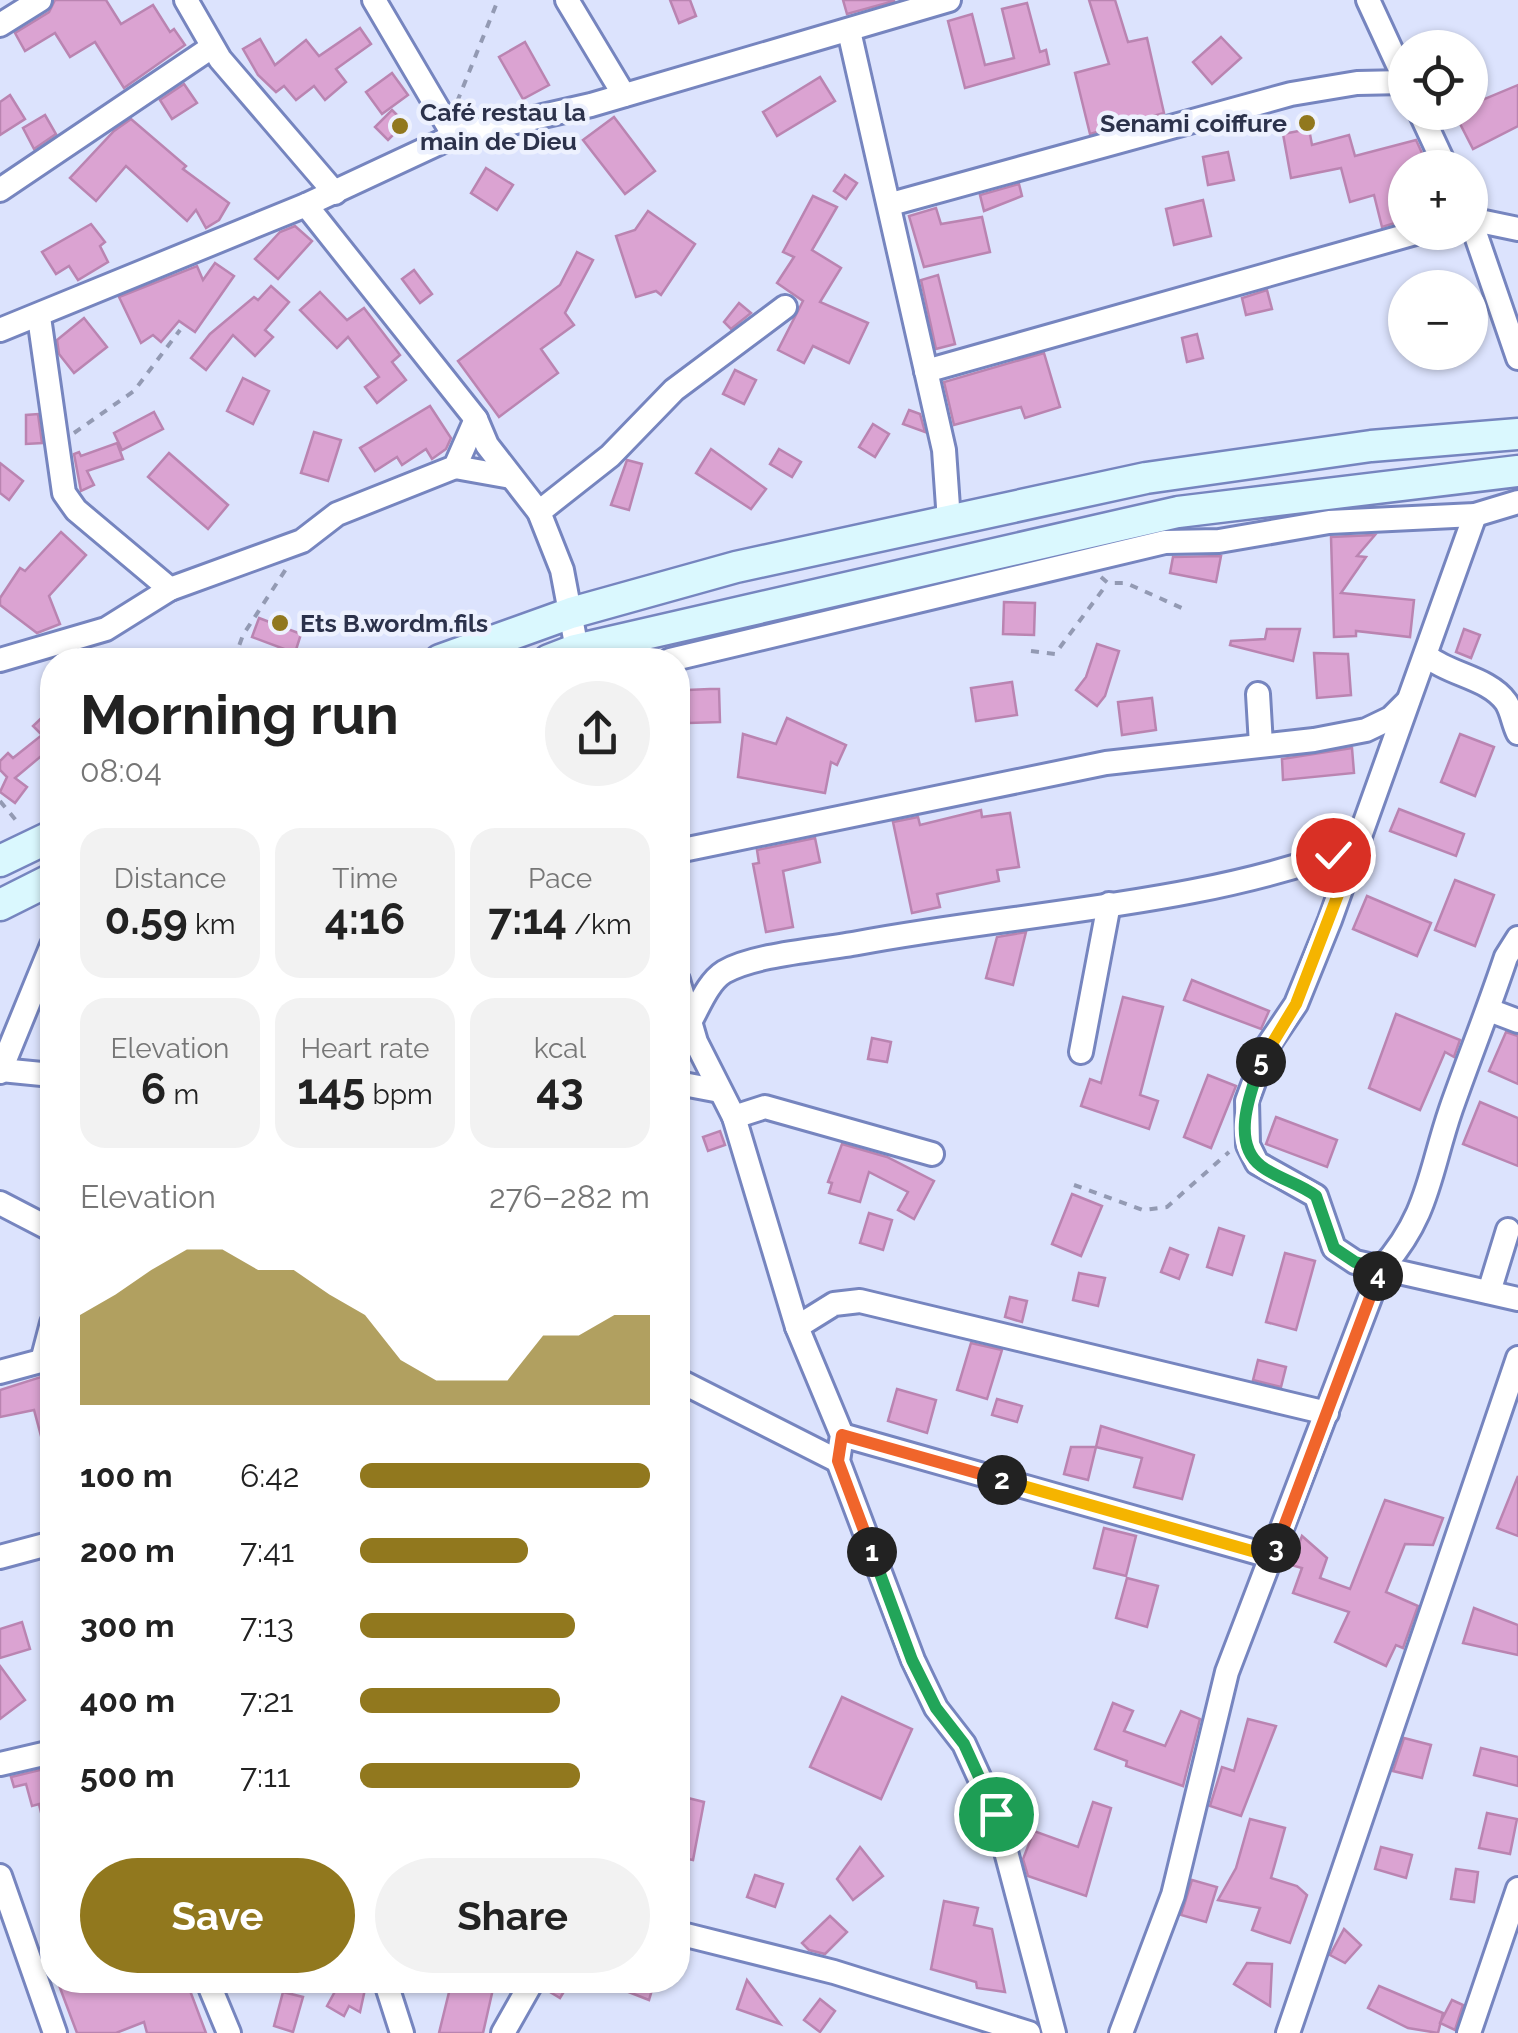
<!DOCTYPE html>
<html lang="en">
<head>
<meta charset="utf-8">
<style>
	body { margin:0; font-family:Raleway,sans-serif; background:#f2f2f2; color:#222; height:100vh; display:flex; flex-direction:column; font-size:38px; white-space:nowrap }
	* { box-sizing:border-box; margin:0 }
	p { font-size:32px; color:#767676 }
	.icon { flex:none; width:55px; height:55px; fill:none; stroke:currentColor; stroke-width:2; stroke-linecap:round; stroke-linejoin:round }
	.map { position:relative; flex:1; overflow:hidden }
	.side { position:absolute; left:40px; top:648px; width:650px; height:1345px; display:flex; flex-direction:column; background:#fff; border-radius:40px; box-shadow:0 2px 8px #0004 }
	.side>* { flex:none }
	.fabs { position:absolute; left:1388px; top:30px; display:grid; gap:20px }
	.fabs a { display:grid; place-items:center; width:100px; height:100px; border-radius:50%; background:#fff; box-shadow:0 2px 8px #0004; font-size:50px }
	.pin { position:absolute; display:grid; place-items:center; width:85px; height:85px; color:#fff; margin:-42px; border:5px solid #fff; border-radius:50%; box-shadow:0 2px 10px #0007 }
	.km { position:absolute; width:50px; height:50px; margin:-25px; border-radius:50%; background:#222; color:#fff; font-size:28px; line-height:50px; text-align:center }
	.round { display:grid; place-items:center; flex:none; width:105px; height:105px; border-radius:52px; background:#f2f2f2 }
	.headline { display:flex; align-items:center; justify-content:space-between; height:170px; padding:0 40px }
	h1 { font-size:55px; font-weight:700; line-height:75px }
	.stats { display:grid; grid-template-columns:repeat(3,1fr); gap:15px; height:170px; padding:10px 40px }
	.stats div { display:grid; align-content:center; border-radius:25px; background:#f2f2f2; text-align:center }
	.stats b { font-size:42px; font-weight:700 }
	.stats small { font-size:28px; font-weight:400 }
	.stats p { font-size:28px }
	.chart { height:280px; padding:20px 40px }
	.chart p { display:flex; justify-content:space-between }
	.chart svg { width:100%; height:180px; margin-top:10px; fill:#91781e; opacity:.7 }
	.button { display:flex; gap:20px; margin-top:auto; padding:20px 40px }
	.button a { flex:1; height:115px; border-radius:60px; background:#91781e; color:#fff; font-size:40px; font-weight:700; line-height:115px; text-align:center }
	.button a+a { background:#f2f2f2; color:#222 }
	ul { padding:0 40px; list-style:none; font-size:32px }
	li { display:grid; grid-template-columns:160px 120px 1fr; align-items:center; height:75px }
	li i { height:25px; border-radius:12px; background:#91781e }
	.map>svg:first-child { display:block }
</style>
</head>
<body>
<div class="map">
<svg width="1518" height="2033" viewBox="0 0 1518 2033">
	<rect width="100%" height="100%" fill="#dce3fd"/>
	<g fill="#dba3d2" stroke="#ba84b1" stroke-width="2.5">
		<path d="M55,0h51l15,24 32,-19 17,27 4,-3 11,16 -61,43 -29,-46 -25,15 -15,-24 -30,18 -10,-18 34,-21z"/>
		<path d="M670,0h20l6,16 -17,7z"/>
		<path d="M843,0h51v1l-47,13z"/>
		<path d="M1089,0h26l13,42 19,-4 17,75 -74,21 -15,-61 34,-9z"/>
		<path d="M1027,3l13,49 6,-2 3,14 -84,24 -17,-67 24,-7 13,51 29,-7 -12,-49z"/>
		<path d="M360,28l11,16 -35,25 10,13 -21,18 -11,-14 -18,14 -12,-14 -8,6 -18,-17 -15,-26 17,-10 15,26 31,-25 13,16z"/>
		<path d="M1221,37l20,21 -29,26 -19,-22z"/>
		<path d="M525,42l24,43 -26,14 -24,-42z"/>
		<path d="M392,73l16,22 -26,19 -16,-22z"/>
		<path d="M820,77l15,24 -58,35 -14,-24z"/>
		<path d="M184,84l13,19 -25,16 -12,-19z"/>
		<path d="M1518,85v41l-45,23 -19,-37h16v-7z"/>
		<path d="M10,95l15,24 -25,16v-33z"/>
		<path d="M392,110l13,13 -17,17 -13,-13z"/>
		<path d="M45,115l11,19 -22,15 -11,-21z"/>
		<path d="M614,117l41,54 -30,23 -42,-54z"/>
		<path d="M131,119l55,47 -3,3 46,34 -10,17 -13,8 -10,-18 -9,11 -61,-55 -30,35 -26,-23 44,-47z"/>
		<path d="M1309,129l3,16 37,-10 6,21 61,-16 13,28h-24v52l-23,7 -8,-32 -24,7 -9,-34 -50,10 -8,-44z"/>
		<path d="M1228,152l6,28 -26,5 -5,-28z"/>
		<path d="M486,168l27,17 -16,25 -26,-17z"/>
		<path d="M845,175l12,8 -11,16 -12,-8z"/>
		<path d="M1019,184l3,12 -38,15 -4,-16z"/>
		<path d="M813,196l24,11 -25,43 29,18 -21,34 48,21 -19,40 -36,-17 -9,17 -26,-13 25,-49 -26,-18 17,-26 -11,-5z"/>
		<path d="M1203,200l8,36 -37,9 -8,-36z"/>
		<path d="M936,208l5,16 41,-7 8,35 -66,15 -15,-51z"/>
		<path d="M648,211l47,33 -34,51 -5,-4 -20,6 -20,-61 19,-6z"/>
		<path d="M91,224l14,18 -5,4 8,16 -30,18 -9,-14 -13,8 -14,-22z"/>
		<path d="M295,226l17,15 -34,38 -23,-20 25,-27z"/>
		<path d="M577,252l16,8 -28,53 9,12 -33,24 17,24 -59,44 -41,-56 102,-76z"/>
		<path d="M215,263l19,13 -39,56 -16,-11 -18,21 -8,-7 -12,8 -22,-46 78,-31 6,14z"/>
		<path d="M414,270l18,24 -12,9 -18,-24z"/>
		<path d="M938,275l17,69 -19,5 -15,-69z"/>
		<path d="M271,286l18,16 -24,28 8,7 -18,19 -22,-21 -27,35 -15,-12 19,-24 44,-37 4,3z"/>
		<path d="M1267,290l5,19 -26,6 -4,-17z"/>
		<path d="M320,292l27,28 17,-12 36,47 -8,7 14,18 -29,23 -12,-16 14,-10 -31,-40 -11,11 -37,-38z"/>
		<path d="M739,303l12,10 -20,16 -7,-7z"/>
		<path d="M84,318l23,29 -33,26 -15,-19 -2,-14z"/>
		<path d="M1197,334l6,24 -16,4 -5,-24z"/>
		<path d="M1044,353l16,54 -35,11 -4,-11 -67,18 -10,-43z"/>
		<path d="M735,370l21,10 -12,24 -21,-10z"/>
		<path d="M243,378l26,13 -16,33 -26,-13z"/>
		<path d="M430,406l21,32 -5,11 -14,10 -6,-10 -24,16 -5,-8 -22,14 -15,-23z"/>
		<path d="M909,410l11,4 5,18 -22,-8z"/>
		<path d="M154,412l9,17 -41,21 -8,-17z"/>
		<path d="M38,414l4,29 -16,1v-29z"/>
		<path d="M873,424l16,10 -14,23 -16,-10z"/>
		<path d="M314,432l27,8 -13,41 -27,-8z"/>
		<path d="M117,443l6,16 -36,12 7,14 -13,6 -7,-37 5,-2 2,4z"/>
		<path d="M711,449l55,40 -15,20 -55,-36z"/>
		<path d="M779,449l22,13 -9,15 -22,-13z"/>
		<path d="M169,453l59,52 -20,24 -60,-52z"/>
		<path d="M627,460l15,4 -13,46 -18,-5z"/>
		<path d="M0,463l23,18 -14,19 -9,-7z"/>
		<path d="M61,532l25,23 -37,41 11,28 -23,9 -37,-28v-7l20,-30 5,3z"/>
		<path d="M1375,535l-18,21 9,1 -25,36 73,7 -4,37 -54,-6v5l-22,1 -3,-100z"/>
		<path d="M1221,556l-5,26 -46,-9 3,-16z"/>
		<path d="M1004,602l31,1 -1,32 -31,-1z"/>
		<path d="M259,618l42,16 -6,19 -43,-16z"/>
		<path d="M1267,629h33l-7,32 -63,-16 1,-4 34,-2z"/>
		<path d="M1464,629l16,6 -9,23 -15,-6z"/>
		<path d="M1097,644l22,7 -14,45 -8,10 -21,-16 10,-13z"/>
		<path d="M1314,653l34,1 3,41 -34,3z"/>
		<path d="M1012,682l5,33 -41,6 -5,-33z"/>
		<path d="M710,689h9l1,33 -31,1 -1,-33z"/>
		<path d="M1152,698l4,32 -34,5 -4,-33z"/>
		<path d="M52,708v39l-37,31 12,9 -12,16 -15,-11 7,-15 -7,-7v-9l8,-8 5,5 29,-23 -9,-9z"/>
		<path d="M787,718l59,27 -9,20 -6,-3 -6,31 -87,-16 5,-43 33,10z"/>
		<path d="M1460,734l34,13 -19,49 -34,-14z"/>
		<path d="M1352,748l2,25 -71,7 -1,-21z"/>
		<path d="M1399,809l65,25 -8,22 -66,-25z"/>
		<path d="M981,810l1,7 28,-4 9,54 -22,3 2,11 -62,13 3,13 -28,6 -19,-91 25,-5 2,8z"/>
		<path d="M815,838l5,24 -37,9 10,56 -27,5 -13,-68 6,-1 -2,-13z"/>
		<path d="M1455,880l39,15 -19,51 -40,-16z"/>
		<path d="M1367,896l64,27 -14,33 -64,-27z"/>
		<path d="M1026,932l-13,53 -27,-7 11,-41z"/>
		<path d="M1192,980l77,31 -8,18 -77,-29z"/>
		<path d="M1123,997l40,10 -23,88 18,6 -9,28 -68,-23 9,-27 11,4z"/>
		<path d="M1396,1014l64,26 -6,17 -9,-5 -25,58 -51,-22z"/>
		<path d="M1506,1032l12,4v48l-29,-13z"/>
		<path d="M872,1038l19,4 -4,20 -19,-3z"/>
		<path d="M1208,1075l28,11 -25,62 -27,-11z"/>
		<path d="M1480,1102l38,16v48l-55,-22z"/>
		<path d="M1276,1117l61,23 -10,27 -61,-23z"/>
		<path d="M720,1131l5,14 -17,6 -5,-14z"/>
		<path d="M842,1144l45,13 47,24 -20,38 -16,-9 10,-18 -39,-20 -9,30 -31,-9 3,-10 -4,-1z"/>
		<path d="M1072,1194l30,12 -21,50 -29,-12z"/>
		<path d="M869,1213l23,7 -9,30 -23,-7z"/>
		<path d="M1219,1228l25,8 -12,39 -25,-8z"/>
		<path d="M1170,1248l18,7 -9,24 -18,-7z"/>
		<path d="M1285,1253l30,8 -19,69 -30,-8z"/>
		<path d="M1079,1273l26,5 -7,28 -25,-6z"/>
		<path d="M1010,1297l17,4 -5,21 -17,-5z"/>
		<path d="M971,1343l31,7 -15,49 -30,-9z"/>
		<path d="M1258,1360l28,7 -5,20 -28,-7z"/>
		<path d="M47,1375l5,20v66l-4,1 -14,-52 -34,7v-27z"/>
		<path d="M897,1389l39,11 -9,33 -39,-12z"/>
		<path d="M997,1399l25,7 -5,16 -25,-7z"/>
		<path d="M1101,1426l93,29 -12,44 -48,-12 8,-29 -46,-11z"/>
		<path d="M1071,1447h25l-8,33 -24,-6z"/>
		<path d="M1518,1476v60l-21,-8z"/>
		<path d="M1385,1500l58,18 -10,27 -28,-1 -19,48 32,14 -15,42 -7,-3 -10,21 -51,-24 14,-30 -56,-19 9,-25 -11,-3 11,-29 25,22 -7,20 30,11z"/>
		<path d="M1104,1528l32,8 -10,40 -32,-8z"/>
		<path d="M1127,1578l31,8 -11,41 -31,-9z"/>
		<path d="M1474,1608l44,17v30l-55,-12z"/>
		<path d="M22,1622l8,27 -30,9v-29z"/>
		<path d="M0,1666l25,34 -25,19z"/>
		<path d="M842,1697l70,32 -31,70 -71,-32z"/>
		<path d="M1113,1703l20,8 -9,20 41,15 16,-35 19,8 -17,67 -57,-20 1,-5 -32,-12z"/>
		<path d="M1248,1719l28,7 -35,90 -31,-10 12,-39 12,4z"/>
		<path d="M1404,1738l27,7 -9,33 -29,-7z"/>
		<path d="M1481,1748l37,9v29l-44,-11z"/>
		<path d="M52,1767v66l-6,1 -7,-30 -7,2 -6,-22 -12,3 -3,-10z"/>
		<path d="M688,1798l16,4 -11,58 -15,-3z"/>
		<path d="M1093,1802l18,6 -25,88 -58,-20 -5,-17 11,-28 44,16z"/>
		<path d="M1487,1813l30,6 -7,35 -31,-6z"/>
		<path d="M1250,1819l35,9 -14,50 26,8 10,9 -17,48 -38,-13 8,-22 -42,-8 18,-32z"/>
		<path d="M860,1847l23,29 -30,24 -16,-21z"/>
		<path d="M1381,1847l31,8 -6,23 -31,-9z"/>
		<path d="M1456,1869l22,3 -4,30 -23,-3z"/>
		<path d="M755,1875l28,9 -8,23 -28,-10z"/>
		<path d="M1192,1880l25,7 -11,35 -25,-7z"/>
		<path d="M944,1901l34,7 -4,17 18,4 13,63 -28,-4 -1,-6 -45,-13z"/>
		<path d="M830,1916l17,16 -22,22 -16,-4 -7,-7z"/>
		<path d="M1344,1929l17,16 -16,18 -15,-8z"/>
		<path d="M1247,1963l25,1 -2,42 -36,-22z"/>
		<path d="M57,1980h129l20,53h-59l-3,-11 -28,11h-39z"/>
		<path d="M348,1980h19l-7,32 -11,-6 -5,10 -17,-10 11,-20 8,5z"/>
		<path d="M452,1980h43l-12,53h-44z"/>
		<path d="M548,1980h23l-11,18 -15,-9z"/>
		<path d="M598,1980h47l9,3 -5,17z"/>
		<path d="M747,1980l33,44 -43,-15z"/>
		<path d="M1379,1986l64,27 -5,20 -30,-5 -40,-20z"/>
		<path d="M283,1992l20,5 -10,35 -19,-6z"/>
		<path d="M820,1999l15,12 -15,21 -16,-12z"/>
		<path d="M1452,2000l11,5 -8,25 -15,-7z"/>
	</g>
	<g fill="none" stroke-linecap="round" stroke-linejoin="round">
		<defs>
			<g id="street">
				<path d="M186,0l34,59 115,134"/>
				<path d="M374,0l80,136"/>
				<path d="M567,0l57,95"/>
				<path d="M1368,0l37,80"/>
				<path d="M0,25l40,-25"/>
				<path d="M849,31l95,419 5,71"/>
				<path d="M1420,112l26,56"/>
				<path d="M0,190l212,-143"/>
				<path d="M891,204l400,-110 66,-11 48,-1"/>
				<path d="M306,205l170,214 11,26 52,67 23,58 17,90"/>
				<path d="M1470,218l48,140"/>
				<path d="M1470,219l48,10"/>
				<path d="M39,317l25,176 12,17 94,79"/>
				<path d="M0,330l306,-125 148,-69 137,-31 358,-105"/>
				<path d="M926,371l493,-139"/>
				<path d="M455,467l56,10"/>
				<path d="M539,512l71,-56 64,-66 111,-83"/>
				<path d="M1475,515l-145,405 -34,84 -29,43 -20,54 1,44 9,18 59,33 18,52 21,14 163,37"/>
				<path d="M1428,657c23,18 61,21 78,45 6,9 7,21 12,31"/>
				<path d="M0,660l106,-31 64,-40 132,-48 35,-27 118,-47 21,-48"/>
				<path d="M670,660l495,-118 54,-1 110,-19 146,-7 43,-13"/>
				<path d="M1258,694l3,51"/>
				<path d="M678,851l428,-88 208,-23 52,-10 25,-12 16,-16"/>
				<path d="M678,980l18,62 38,75 63,210 45,108 -4,26 75,199 23,48 28,36 32,70 58,219"/>
				<path d="M1489,1010l29,11"/>
				<path d="M690,1022c9,-16 18,-40 34,-50 31,-18 97,-22 134,-29 158,-30 351,-38 499,-98"/>
				<path d="M1081,1052l28,-148"/>
				<path d="M1,1070l51,5"/>
				<path d="M0,1072l52,-127"/>
				<path d="M678,1083l42,8"/>
				<path d="M734,1117l31,-10 167,47"/>
				<path d="M0,1203l52,27"/>
				<path d="M1489,1292l19,-62"/>
				<path d="M797,1327l37,-23 26,-3 467,112"/>
				<path d="M42,1361l10,-38"/>
				<path d="M0,1372l52,-14"/>
				<path d="M678,1380l160,81"/>
				<path d="M842,1435l431,122"/>
				<path d="M0,1557l52,-14"/>
				<path d="M0,1764l52,-12"/>
				<path d="M0,1876l55,157"/>
				<path d="M678,1933l156,39 195,61"/>
				<path d="M207,1980l22,53"/>
				<path d="M385,1980l17,53"/>
				<path d="M503,2033l30,-53"/>
				<path d="M1121,2033l52,-138 54,-223 154,-403c48,-53 48,-96 70,-160 18,-51 38,-101 55,-152l12,-19"/>
				<path d="M1288,2033l230,-675"/>
				<path d="M1469,2033l49,-144"/>
			</g>
			<g id="secondary">
				<path d="M440,660l131,-47 165,-46 410,-89 225,-32 147,-12"/>
				<path d="M549,660l26,-10 603,-138 340,-41"/>
				<path d="M0,861l52,-25"/>
				<path d="M0,905l52,-26"/>
			</g>
		</defs>
		<use href="#street" stroke="#7685bf" stroke-width="28"/>
		<use href="#secondary" stroke="#7685bf" stroke-width="35"/>
		<g stroke="#939ab3" stroke-width="4" stroke-dasharray="8 8" stroke-linecap="butt">
			<path d="M457,102l41,-102"/>
			<path d="M74,433l60,-42 46,-61"/>
			<path d="M1101,577l7,6h18l58,26"/>
			<path d="M1031,651l24,3 52,-70"/>
			<path d="M234,660l9,-25 43,-66"/>
			<path d="M0,801l19,23"/>
			<path d="M1074,1185l69,25 24,-3 62,-55"/>
		</g>
		<use href="#street" stroke="#fff" stroke-width="22"/>
		<use href="#secondary" stroke="#daf8fe" stroke-width="30"/>
	</g>
	<g fill="none" stroke-linecap="round" stroke-linejoin="round">
		<defs>
			<path id="split-1" d="M872,1552l40,108 24,48 28,36 32,70"/>
			<path id="split-2" d="M872,1552l-34,-91 4,-26 160,45"/>
			<path id="split-3" d="M1002,1480l271,77 3,-9"/>
			<path id="split-4" d="M1276,1548l102,-272"/>
			<path id="split-5" d="M1261,1062c-10,29 -31,80 0,104 17,13 38,17 55,30l18,52 21,14 26,7 -3,7"/>
			<path id="split-6" d="M1261,1062l35,-58 61,-159 -24,10"/>
		</defs>
		<use href="#split-1" stroke="#fff" stroke-width="20"/>
		<use href="#split-2" stroke="#fff" stroke-width="20"/>
		<use href="#split-3" stroke="#fff" stroke-width="20"/>
		<use href="#split-4" stroke="#fff" stroke-width="20"/>
		<use href="#split-5" stroke="#fff" stroke-width="20"/>
		<use href="#split-6" stroke="#fff" stroke-width="20"/>
		<use href="#split-1" stroke="#22a559" stroke-width="12"/>
		<use href="#split-2" stroke="#f0652b" stroke-width="12"/>
		<use href="#split-3" stroke="#f5b400" stroke-width="12"/>
		<use href="#split-4" stroke="#f0652b" stroke-width="12"/>
		<use href="#split-5" stroke="#22a559" stroke-width="12"/>
		<use href="#split-6" stroke="#f5b400" stroke-width="12"/>
	</g>
	<g fill="#91781e" stroke="#edf1fe" stroke-width="4">
		<circle cx="1307" cy="123" r="10"/>
		<circle cx="400" cy="126" r="10"/>
		<circle cx="280" cy="623" r="10"/>
	</g>
	<g text-anchor="middle" dominant-baseline="central" stroke-width="9" stroke-linejoin="round" paint-order="stroke">
		<g font-size="25" font-weight="bold" fill="#2c324b" stroke="#edf1fe" text-anchor="start">
			<text x="420" y="112">Café restau la<tspan x="420" dy="29">main de Dieu</tspan></text>
			<text x="1287" y="123" text-anchor="end">Senami coiffure</text>
			<text x="300" y="623">Ets B.wordm.fils</text>
		</g>
	</g>
</svg>
<div class="fabs">
<a><svg class="icon" aria-label="locate" viewBox="0 0 24 24"><circle cx="12" cy="12" r="6"/><path d="M12 2v4M12 18v4M2 12h4M18 12h4"/></svg></a>
<a>+</a>
<a>−</a>
</div>
<div class="pin" style="left:996px;top:1814px;background:#1e9e55"><svg class="icon" aria-label="arrive" viewBox="0 0 24 24"><path d="M6 21V4h12l-3 4 3 4H6"/></svg></div>
<div class="pin" style="left:1333px;top:855px;background:#d93025"><svg class="icon" aria-label="check" viewBox="0 0 24 24"><path d="M5 12l5 5 9-10"/></svg></div>
<b class="km" style="left:872px;top:1552px">1</b>
<b class="km" style="left:1002px;top:1480px">2</b>
<b class="km" style="left:1276px;top:1548px">3</b>
<b class="km" style="left:1378px;top:1276px">4</b>
<b class="km" style="left:1261px;top:1062px">5</b>
<section class="side">
<div class="headline"><div><h1>Morning run</h1><p>08:04</p></div><a class="round"><svg class="icon" aria-label="share" viewBox="0 0 24 24"><path d="M12 15V3M7 8l5-5 5 5M5 13v7h14v-7"/></svg></a></div>
<div class="stats">
<div><p>Distance</p><b>0.59<small> km</small></b></div>
<div><p>Time</p><b>4:16</b></div>
<div><p>Pace</p><b>7:14<small> /km</small></b></div>
</div>
<div class="stats">
<div><p>Elevation</p><b>6<small> m</small></b></div>
<div><p>Heart rate</p><b>145<small> bpm</small></b></div>
<div><p>kcal</p><b>43</b></div>
</div>
<div class="chart"><p><span>Elevation</span>276–282 m</p>
<svg viewBox="0 0 160 44" preserveAspectRatio="none"><path d="M0 44V22L10 17L20 11L30 6L40 6L50 11L60 11L70 17L80 22L90 33L100 38L110 38L120 38L130 27L140 27L150 22L160 22V44z"/></svg>
</div>
<ul>
<li><b>100 m</b>6:42<i style="width:100%"></i></li>
<li><b>200 m</b>7:41<i style="width:58%"></i></li>
<li><b>300 m</b>7:13<i style="width:74%"></i></li>
<li><b>400 m</b>7:21<i style="width:69%"></i></li>
<li><b>500 m</b>7:11<i style="width:76%"></i></li>
</ul>
<div class="button"><a>Save</a><a>Share</a></div>
</section>
</div>
</body>
</html>
